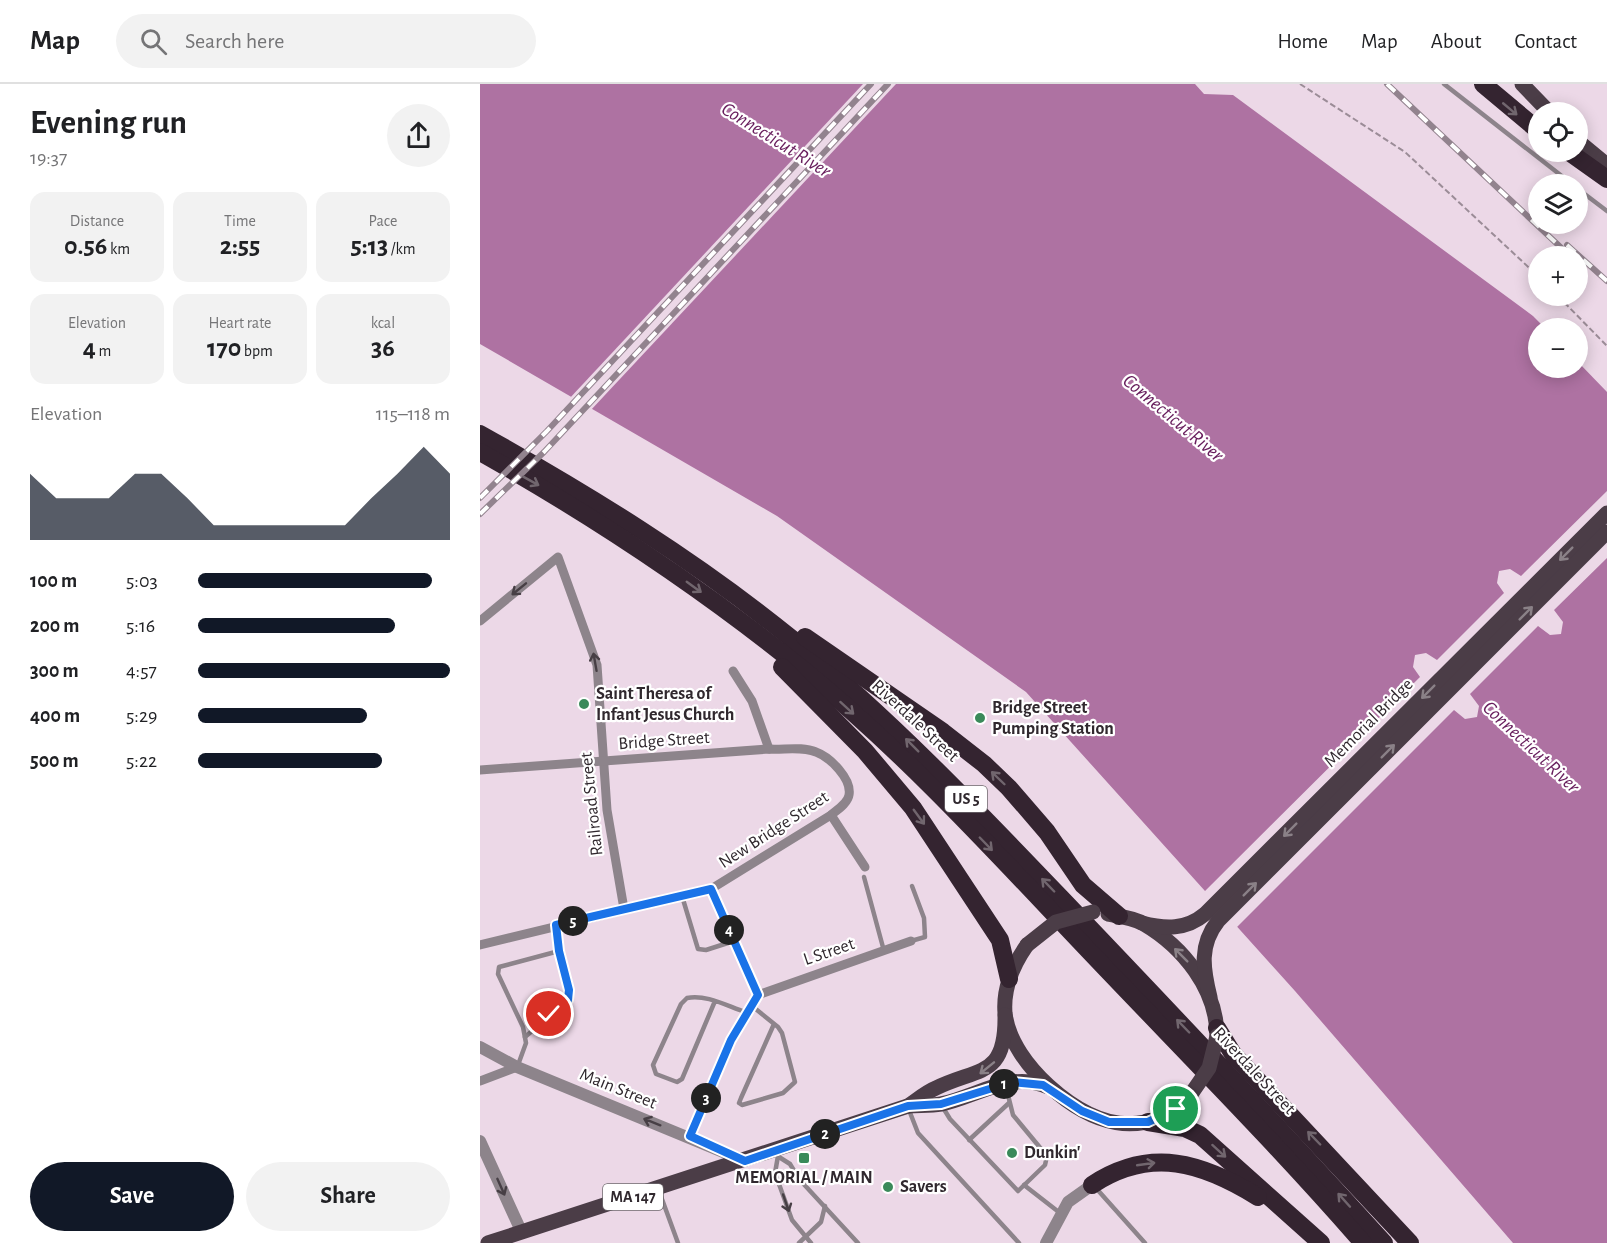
<!DOCTYPE html>
<html lang="en">
<head>
<meta charset="utf-8">
<style>
	body { margin:0; font-family:"Alegreya Sans",sans-serif; background:#f2f2f2; color:#202124; height:100vh; display:flex; flex-direction:column; font-size:22px; white-space:nowrap }
	* { box-sizing:border-box; margin:0 }
	p { font-size:20px; color:#757577 }
	.icon { flex:none; width:33px; height:33px; fill:none; stroke:currentColor; stroke-width:2; stroke-linecap:round; stroke-linejoin:round }
	.map { position:relative; flex:1; overflow:hidden }
	.sheet { display:flex; flex-direction:column; background:#fff; width:480px }
	.sheet>* { flex:none }
	.buttons { position:absolute; left:1048px; top:18px; display:grid; gap:12px }
	.buttons a { display:grid; place-items:center; width:60px; height:60px; border-radius:50%; background:#fff; box-shadow:0 3px 15px #0003; font-size:30px }
	.pin { position:absolute; display:grid; place-items:center; width:51px; height:51px; color:#fff; margin:-26px; border:3px solid #fff; border-radius:50%; box-shadow:0 2px 6px #0007 }
	.km { position:absolute; width:30px; height:30px; margin:-15px; border-radius:50%; background:#222; color:#fff; font-size:16px; line-height:30px; text-align:center }
	.round { display:grid; place-items:center; flex:none; width:63px; height:63px; border-radius:32px; background:#f2f2f2 }
	.headline { display:flex; align-items:center; justify-content:space-between; height:102px; padding:0 30px }
	h1 { font-size:33px; font-weight:600; line-height:45px }
	.metrics { display:grid; grid-template-columns:repeat(3,1fr); gap:9px; height:102px; padding:6px 30px }
	.metrics div { display:grid; align-content:center; border-radius:15px; background:#f2f2f2; text-align:center }
	.metrics b { font-size:26px; font-weight:600 }
	.metrics small { font-size:16px; font-weight:400 }
	.metrics p { font-size:16px }
	.chart { height:168px; padding:12px 30px }
	.chart p { display:flex; justify-content:space-between }
	.chart svg { width:100%; height:108px; margin-top:6px; fill:#111827; opacity:.7 }
	.cta { display:flex; gap:12px; margin-top:auto; padding:12px 30px }
	.cta a { flex:1; height:69px; border-radius:36px; background:#111827; color:#fff; font-size:24px; font-weight:600; line-height:69px; text-align:center }
	.cta a+a { background:#f2f2f2; color:#202124 }
	ul { padding:0 30px; list-style:none; font-size:20px }
	li { display:grid; grid-template-columns:96px 72px 1fr; align-items:center; height:45px }
	li i { height:15px; border-radius:8px; background:#111827 }
	header { display:flex; align-items:center; gap:36px; box-sizing:border-box; height:84px; padding:0 30px; background:#fff; border-bottom:2px solid #e0e0e0 }
	header strong { font-size:28px }
	nav { display:flex; gap:33px; margin-inline-start:auto; font-size:21px }
	.search { width:420px; height:54px; background:#f2f2f2; display:flex; align-items:center; gap:15px; box-sizing:border-box; padding:0 21px; border-radius:33px; color:#757577; font-size:22px }
	main { display:flex; flex:1; min-height:0 }
	.map>svg:first-child { display:block }
</style>
</head>
<body>
<header>
<strong>Map</strong>
<div class="search"><svg class="icon" aria-label="search" viewBox="0 0 24 24"><circle cx="10" cy="10" r="6"/><path d="M15 15l6 6"/></svg>Search here</div>
<nav><a>Home</a><a>Map</a><a>About</a><a>Contact</a></nav>
</header>
<main>
<section class="sheet">
<div class="headline"><div><h1>Evening run</h1><p>19:37</p></div><a class="round"><svg class="icon" aria-label="share" viewBox="0 0 24 24"><path d="M12 15V3M7 8l5-5 5 5M5 13v7h14v-7"/></svg></a></div>
<div class="metrics">
<div><p>Distance</p><b>0.56<small> km</small></b></div>
<div><p>Time</p><b>2:55</b></div>
<div><p>Pace</p><b>5:13<small> /km</small></b></div>
</div>
<div class="metrics">
<div><p>Elevation</p><b>4<small> m</small></b></div>
<div><p>Heart rate</p><b>170<small> bpm</small></b></div>
<div><p>kcal</p><b>36</b></div>
</div>
<div class="chart"><p><span>Elevation</span>115–118 m</p>
<svg viewBox="0 0 160 44" preserveAspectRatio="none"><path d="M0 44V17L10 27L20 27L30 27L40 17L50 17L60 27L70 38L80 38L90 38L100 38L110 38L120 38L130 27L140 17L150 6L160 17V44z"/></svg>
</div>
<ul>
<li><b>100 m</b>5:03<i style="width:93%"></i></li>
<li><b>200 m</b>5:16<i style="width:78%"></i></li>
<li><b>300 m</b>4:57<i style="width:100%"></i></li>
<li><b>400 m</b>5:29<i style="width:67%"></i></li>
<li><b>500 m</b>5:22<i style="width:73%"></i></li>
</ul>
<div class="cta"><a>Save</a><a>Share</a></div>
</section>
<div class="map">
<svg width="1127" height="1159" viewBox="0 0 1127 1159">
	<rect width="100%" height="100%" fill="#ecd8e7"/>
	<path fill="#ae72a2" d="M0,0h715l9,10 29,1 300,221 12,12h-6v40h39v-6l29,30v851h-94l-218,-252 -269,-299 -249,-176 -297,-172z"/>
	<g fill="#ecd8e7">
		<path d="M383,0h33l-306,327 -21,-12z"/>
		<path d="M1127,407v67l-53,52 9,12 -2,12 -11,1 -12,-9 -68,68 9,12 -2,11 -12,2 -11,-9 -219,219 -32,-36 217,-216 -7,-10 2,-12 11,-2 11,7 67,-67 -7,-10 2,-12 11,-2 11,7z"/>
	</g>
	<g fill="none" stroke-linecap="round" stroke-linejoin="round">
		<g stroke="#9b8c97" stroke-width="2" stroke-dasharray="6 3" stroke-linecap="butt">
			<path d="M820,0l105,68 134,125"/>
			<path d="M1078,212l49,50"/>
		</g>
		<g stroke="#8d848b" stroke-width="4.5">
			<path d="M964,0l128,100"/>
			<path d="M1098,105l29,22"/>
			<path d="M384,793l20,74"/>
			<path d="M202,812l16,53 8,1 28,-9"/>
			<path d="M431,857l14,-4 -1,-19 -12,-32"/>
			<path d="M235,917l-33,78 -5,3 -21,-8 -3,-9 28,-61 6,-6c19,-4 40,8 58,14"/>
			<path d="M272,922l26,21 4,6 13,49 -12,11 -41,12 -3,-2 2,-5 33,-74"/>
			<path d="M45,953l43,-37 1,-10 -10,-39"/>
			<path d="M38,981l8,-22 -3,-16 -25,-53 1,-7 60,-16 -3,-26"/>
			<path d="M462,1022l8,13 68,72 27,-26 2,-9 -34,-41 -7,-28"/>
			<path d="M429,1026l9,23 101,110"/>
			<path d="M489,1056l40,-37"/>
			<path d="M298,1072l-3,17 17,47 19,23"/>
			<path d="M299,1073l11,7 9,15 59,64"/>
			<path d="M544,1101l36,28"/>
			<path d="M615,1103l50,56"/>
			<path d="M179,1107l19,52"/>
			<path d="M319,1159l22,-21 4,-16"/>
		</g>
		<g stroke="#8d848b" stroke-width="9">
			<path d="M0,537l78,-64 39,108 10,145 17,99"/>
			<path d="M253,587l19,30 17,48"/>
			<path d="M0,686l289,-21c15,1 33,-3 47,3 14,5 36,27 33,43 -1,8 -12,15 -18,20l-120,74 -231,56"/>
			<path d="M351,731l34,52"/>
			<path d="M278,911l153,-54"/>
			<path d="M0,997l37,-14"/>
			<path d="M210,1052l41,-97 27,-44 -47,-106"/>
		</g>
		<g stroke="#8d848b" stroke-width="12">
			<path d="M0,963l37,20 228,94"/>
			<path d="M0,1057l42,92"/>
			<path d="M566,1159l22,-41 24,-17"/>
		</g>
		<g stroke="#4b3d47" stroke-width="15">
			<path d="M1042,0l27,28"/>
			<path d="M1098,57l29,24"/>
			<path d="M628,830c11,2 26,4 36,10 39,23 73,65 73,112"/>
			<path d="M662,839c23,6 44,7 63,-9l402,-401"/>
			<path d="M547,861c-14,20 -24,43 -22,68 3,28 24,55 44,73 42,38 91,55 138,14"/>
			<path d="M730,913c-7,-28 -11,-52 8,-76l389,-389"/>
			<path d="M428,1022c11,-1 22,0 33,-2 35,-7 70,-34 107,-17"/>
			<path d="M8,1159l420,-137c9,-6 18,-14 28,-18 43,-21 70,-10 69,-73"/>
		</g>
		<g stroke="#342430" stroke-width="18">
			<path d="M1003,0l56,47"/>
			<path d="M1089,68l38,27"/>
			<path d="M0,350c109,61 215,126 312,205 97,79 183,169 269,259 109,114 217,228 323,345"/>
			<path d="M0,368c115,65 224,137 327,221 111,91 207,200 306,303 84,88 170,175 250,267"/>
			<path d="M325,553l138,95 41,32 25,24 38,44 36,53 36,31"/>
			<path d="M302,583l83,84 48,57 87,132 9,39"/>
			<path d="M737,944l16,26 177,189"/>
			<path d="M668,1038l37,6 15,7 121,108"/>
			<path d="M612,1101c59,-39 111,-22 166,12"/>
		</g>
		<defs>
			<g id="rail">
				<path d="M907,0l183,172"/>
				<path d="M1087,161l40,36"/>
				<path d="M0,414l67,-67 324,-347"/>
				<path d="M0,430l64,-62 344,-368"/>
			</g>
		</defs>
		<use href="#rail" stroke="#92838e" stroke-width="6"/>
		<use href="#rail" stroke="#fff" stroke-width="4" stroke-dasharray="11" stroke-linecap="butt"/>
		<g stroke="#4b3d47" stroke-width="15">
			<path d="M547,861l29,-23 37,-10"/>
			<path d="M707,1016l22,-32 8,-32"/>
		</g>
	</g>
	<defs><path id="oneway-shaft" d="M-6 0H5M1.5-3L5.5 0L1.5 3" fill="none" stroke-width="1.6" stroke-linecap="round" stroke-linejoin="round" transform="scale(1.5)"/></defs>
	<g stroke="#71666e">
		<use href="#oneway-shaft" transform="translate(1030 25) rotate(40)"/>
		<use href="#oneway-shaft" transform="translate(51 397) rotate(29)"/>
		<use href="#oneway-shaft" transform="translate(214 503) rotate(36)"/>
		<use href="#oneway-shaft" transform="translate(367 624) rotate(42)"/>
		<use href="#oneway-shaft" transform="translate(432 661) rotate(-135)"/>
		<use href="#oneway-shaft" transform="translate(518 694) rotate(-136)"/>
		<use href="#oneway-shaft" transform="translate(439 733) rotate(54)"/>
		<use href="#oneway-shaft" transform="translate(506 760) rotate(46)"/>
		<use href="#oneway-shaft" transform="translate(568 801) rotate(-134)"/>
		<use href="#oneway-shaft" transform="translate(703 942) rotate(-134)"/>
		<use href="#oneway-shaft" transform="translate(834 1054) rotate(-134)"/>
		<use href="#oneway-shaft" transform="translate(739 1067) rotate(42)"/>
		<use href="#oneway-shaft" transform="translate(666 1080) rotate(-8)"/>
		<use href="#oneway-shaft" transform="translate(864 1116) rotate(-132)"/>
	</g>
	<g stroke="#8a8187">
		<use href="#oneway-shaft" transform="translate(1086 470) rotate(135)"/>
		<use href="#oneway-shaft" transform="translate(1046 529) rotate(-45)"/>
		<use href="#oneway-shaft" transform="translate(948 608) rotate(135)"/>
		<use href="#oneway-shaft" transform="translate(908 667) rotate(-45)"/>
		<use href="#oneway-shaft" transform="translate(810 746) rotate(135)"/>
		<use href="#oneway-shaft" transform="translate(770 805) rotate(-45)"/>
		<use href="#oneway-shaft" transform="translate(701 871) rotate(-135)"/>
		<use href="#oneway-shaft" transform="translate(507 984) rotate(141)"/>
	</g>
	<g stroke="#473f45">
		<use href="#oneway-shaft" transform="translate(39 505) rotate(141)"/>
		<use href="#oneway-shaft" transform="translate(115 578) rotate(-100)"/>
		<use href="#oneway-shaft" transform="translate(172 1038) rotate(-158)"/>
		<use href="#oneway-shaft" transform="translate(21 1103) rotate(66)"/>
		<use href="#oneway-shaft" transform="translate(306 1119) rotate(71)"/>
	</g>
	<g fill="none" stroke-linecap="round" stroke-linejoin="round">
		<defs>
			<path id="route" d="M69,930l19,-14 1,-10 -10,-39 -3,-26 155,-36 47,106 -27,45 -41,96 55,25 163,-55 33,-2 71,-22 31,3 39,26 27,11h39l28,-13"/>
		</defs>
		<use href="#route" stroke="#fff" stroke-width="12"/>
		<use href="#route" stroke="#1a73e8" stroke-width="8"/>
	</g>
	<g fill="#3a8a5a" stroke="#fff" stroke-width="2">
		<circle cx="104" cy="620" r="6"/>
		<circle cx="500" cy="634" r="6"/>
		<circle cx="532" cy="1069" r="6"/>
		<rect x="318" y="1068" width="12" height="12" rx="3"/>
		<circle cx="408" cy="1103" r="6"/>
	</g>
	<g text-anchor="middle" dominant-baseline="central" stroke-width="4.5" stroke-linejoin="round" paint-order="stroke">
		<g fill="#fff" stroke="#6e686d" stroke-width="1.5">
			<rect x="465" y="702" width="42" height="26" rx="4.5"/>
			<rect x="123" y="1100" width="60" height="26" rx="4.5"/>
		</g>
		<g font-size="16" font-weight="bold" fill="#30282e">
			<text x="486" y="715">US 5</text>
			<text x="153" y="1113">MA 147</text>
		</g>
		<g font-size="18" font-weight="bold" fill="#30282e" stroke="#fff" text-anchor="start">
			<text x="116" y="610">Saint Theresa of<tspan x="116" dy="21">Infant Jesus Church</tspan></text>
			<text x="512" y="624">Bridge Street<tspan x="512" dy="21">Pumping Station</tspan></text>
			<text x="544" y="1069">Dunkin'</text>
			<text x="324" y="1094" text-anchor="middle">MEMORIAL / MAIN</text>
			<text x="420" y="1103">Savers</text>
		</g>
		<g font-size="18" fill="#30282e" stroke="#fff">
			<text transform="translate(435 637) rotate(43)">Riverdale Street</text>
			<text transform="translate(889 639) rotate(-45)">Memorial Bridge</text>
			<text transform="translate(184 657) rotate(-4)">Bridge Street</text>
			<text transform="translate(112 720) rotate(-96)">Railroad Street</text>
			<text transform="translate(294 746) rotate(-33)">New Bridge Street</text>
			<text transform="translate(349 868) rotate(-19)">L Street</text>
			<text transform="translate(774 987) rotate(47)">Riverdale Street</text>
			<text transform="translate(138 1005) rotate(22)">Main Street</text>
		</g>
		<g font-size="20" font-style="italic" fill="#671d5c" stroke="#fff">
			<text transform="translate(296 56) rotate(32)">Connecticut River</text>
			<text transform="translate(693 334) rotate(40)">Connecticut River</text>
			<text transform="translate(1051 663) rotate(43)">Connecticut River</text>
		</g>
	</g>
</svg>
<div class="buttons">
<a><svg class="icon" aria-label="locate" viewBox="0 0 24 24"><circle cx="12" cy="12" r="6"/><path d="M12 2v4M12 18v4M2 12h4M18 12h4"/></svg></a>
<a><svg class="icon" aria-label="layers" viewBox="0 0 24 24"><path d="M12 4l9 5-9 5-9-5zM3 14l9 5 9-5"/></svg></a>
<a>+</a>
<a>−</a>
</div>
<div class="pin" style="left:696px;top:1025px;background:#1e9e55"><svg class="icon" aria-label="arrive" viewBox="0 0 24 24"><path d="M6 21V4h12l-3 4 3 4H6"/></svg></div>
<div class="pin" style="left:69px;top:930px;background:#d93025"><svg class="icon" aria-label="check" viewBox="0 0 24 24"><path d="M5 12l5 5 9-10"/></svg></div>
<b class="km" style="left:524px;top:1000px">1</b>
<b class="km" style="left:345px;top:1050px">2</b>
<b class="km" style="left:226px;top:1014px">3</b>
<b class="km" style="left:249px;top:846px">4</b>
<b class="km" style="left:93px;top:837px">5</b>
</div>
</main>
</body>
</html>
